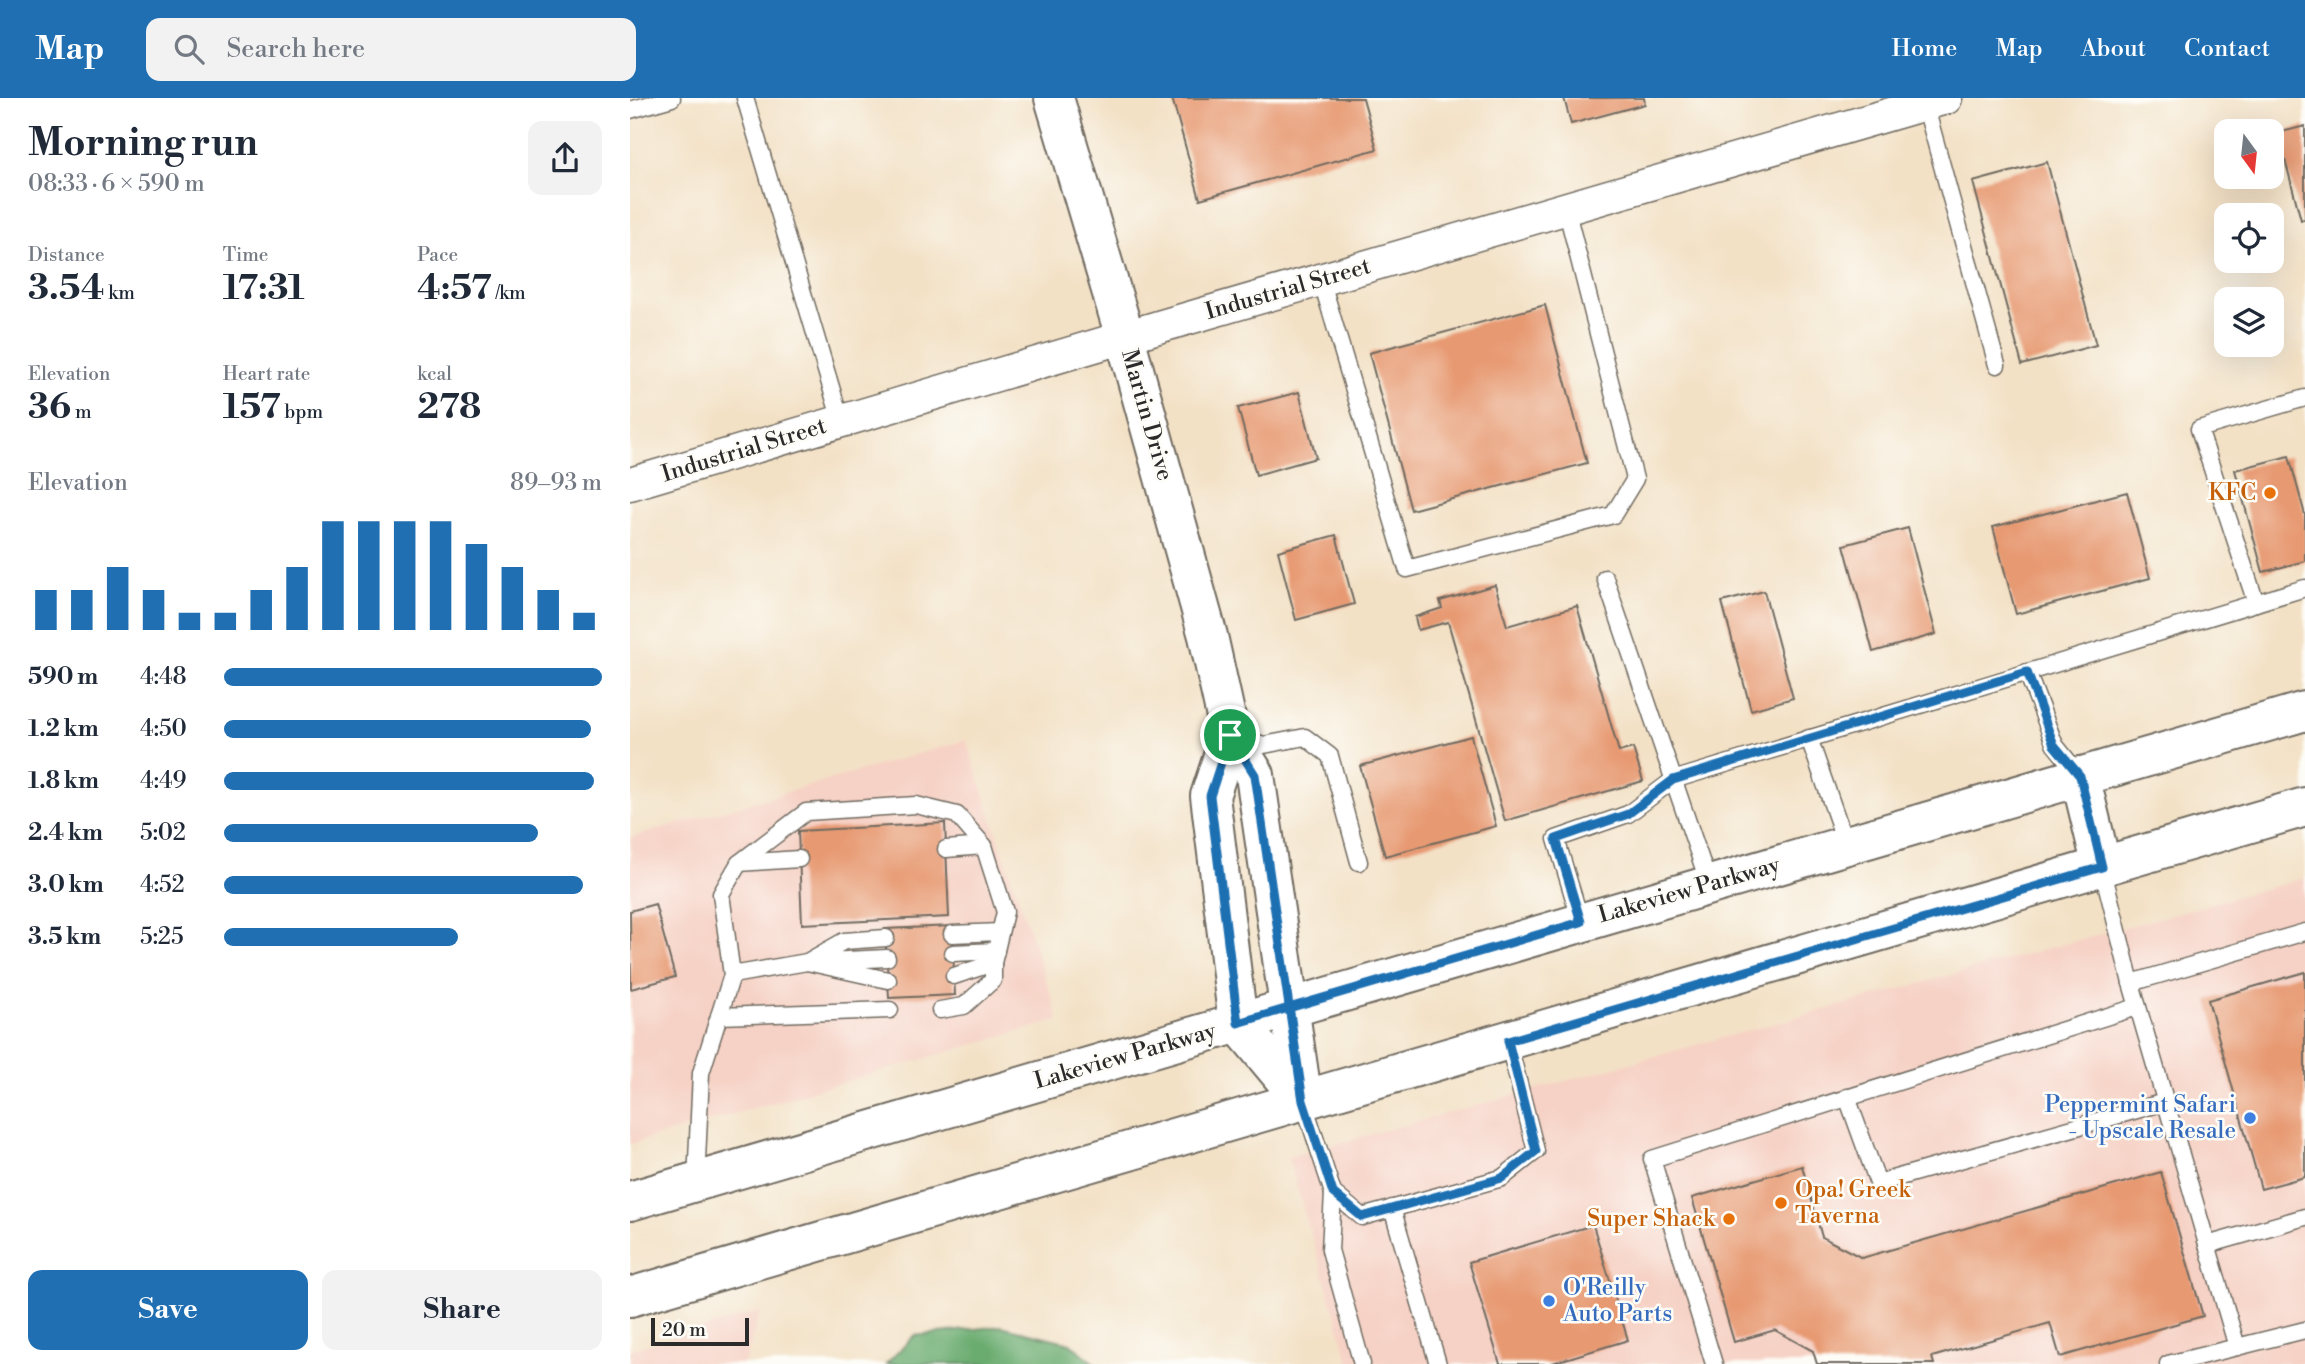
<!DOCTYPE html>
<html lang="en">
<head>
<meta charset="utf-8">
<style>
	body { margin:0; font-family:"Libre Bodoni",serif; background:#f2f2f3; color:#1f2937; height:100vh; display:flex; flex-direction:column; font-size:26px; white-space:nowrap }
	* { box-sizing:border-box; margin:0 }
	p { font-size:23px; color:#747a83 }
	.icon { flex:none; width:38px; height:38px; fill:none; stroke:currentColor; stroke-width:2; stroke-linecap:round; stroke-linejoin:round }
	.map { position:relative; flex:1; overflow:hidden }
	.drawer { display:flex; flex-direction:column; background:#fff; width:630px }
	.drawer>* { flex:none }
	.needle { width:46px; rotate:165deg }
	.fabs { position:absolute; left:1584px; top:21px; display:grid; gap:14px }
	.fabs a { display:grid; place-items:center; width:70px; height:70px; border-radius:14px; background:#fff; box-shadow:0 7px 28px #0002; font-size:35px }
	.scale { position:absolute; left:21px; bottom:18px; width:98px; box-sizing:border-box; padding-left:7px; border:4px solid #2b2b2b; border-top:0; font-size:19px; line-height:24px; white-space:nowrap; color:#2b2b2b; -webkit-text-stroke:5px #fdfcf7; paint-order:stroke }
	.pin { position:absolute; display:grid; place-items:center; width:60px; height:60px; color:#fff; margin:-30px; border:4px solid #fff; border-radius:50%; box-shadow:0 2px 7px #0007 }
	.round { display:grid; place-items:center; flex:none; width:74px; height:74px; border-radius:14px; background:#f2f2f3 }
	.summary { display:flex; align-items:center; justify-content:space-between; height:119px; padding:0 28px }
	h1 { font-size:38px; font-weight:700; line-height:52px }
	.stats { display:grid; grid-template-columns:repeat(3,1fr); gap:10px; height:119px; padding:7px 28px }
	.stats div { display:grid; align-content:center }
	.stats b { font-size:35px; font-weight:700 }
	.stats small { font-size:19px; font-weight:400 }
	.stats p { font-size:19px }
	.chart { height:196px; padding:14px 28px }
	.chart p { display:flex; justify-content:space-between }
	.chart svg { width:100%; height:126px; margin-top:7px; stroke:#1f6fb2; stroke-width:6 }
	.cta { display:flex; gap:14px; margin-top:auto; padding:14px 28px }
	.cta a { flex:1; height:80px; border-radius:14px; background:#1f6fb2; color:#fff; font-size:28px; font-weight:700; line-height:80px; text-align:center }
	.cta a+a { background:#f2f2f3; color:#1f2937 }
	ul { padding:0 28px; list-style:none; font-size:23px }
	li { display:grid; grid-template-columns:112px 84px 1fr; align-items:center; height:52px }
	li i { height:18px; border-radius:9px; background:#1f6fb2 }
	header { display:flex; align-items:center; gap:42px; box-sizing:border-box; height:98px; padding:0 35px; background:#1f6fb2; color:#fff }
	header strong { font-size:33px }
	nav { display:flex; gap:38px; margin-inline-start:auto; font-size:24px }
	.search { width:490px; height:63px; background:#f2f2f3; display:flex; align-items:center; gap:18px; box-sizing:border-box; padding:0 24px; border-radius:14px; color:#747a83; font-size:26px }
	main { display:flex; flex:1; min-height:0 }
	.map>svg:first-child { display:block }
</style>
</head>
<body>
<header>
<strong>Map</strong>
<div class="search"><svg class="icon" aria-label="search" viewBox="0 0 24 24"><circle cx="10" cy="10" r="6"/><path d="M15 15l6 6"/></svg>Search here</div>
<nav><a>Home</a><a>Map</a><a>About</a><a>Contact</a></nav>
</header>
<main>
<section class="drawer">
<div class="summary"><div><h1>Morning run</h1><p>08:33 · 6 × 590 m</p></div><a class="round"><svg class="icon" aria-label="share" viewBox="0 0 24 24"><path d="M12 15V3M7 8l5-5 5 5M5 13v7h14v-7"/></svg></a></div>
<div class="stats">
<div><p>Distance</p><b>3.54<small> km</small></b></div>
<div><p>Time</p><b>17:31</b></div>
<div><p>Pace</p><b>4:57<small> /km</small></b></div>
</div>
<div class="stats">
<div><p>Elevation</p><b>36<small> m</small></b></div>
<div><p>Heart rate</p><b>157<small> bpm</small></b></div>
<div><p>kcal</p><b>278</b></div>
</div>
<div class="chart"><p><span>Elevation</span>89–93 m</p>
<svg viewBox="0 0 160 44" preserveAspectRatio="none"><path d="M5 44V30M15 44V30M25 44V22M35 44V30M45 44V38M55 44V38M65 44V30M75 44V22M85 44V6M95 44V6M105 44V6M115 44V6M125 44V14M135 44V22M145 44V30M155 44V38"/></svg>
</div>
<ul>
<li><b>590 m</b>4:48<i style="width:100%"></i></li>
<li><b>1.2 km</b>4:50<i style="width:97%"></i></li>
<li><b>1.8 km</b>4:49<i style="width:98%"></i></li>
<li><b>2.4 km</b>5:02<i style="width:83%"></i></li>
<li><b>3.0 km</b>4:52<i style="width:95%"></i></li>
<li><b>3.5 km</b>5:25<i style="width:62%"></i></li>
</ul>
<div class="cta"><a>Save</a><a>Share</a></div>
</section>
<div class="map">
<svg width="1675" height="1266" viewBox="0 0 1675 1266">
	<rect width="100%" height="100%" fill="#fdfcf7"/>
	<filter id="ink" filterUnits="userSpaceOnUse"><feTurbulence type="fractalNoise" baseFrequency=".0143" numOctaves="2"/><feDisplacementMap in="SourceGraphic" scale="14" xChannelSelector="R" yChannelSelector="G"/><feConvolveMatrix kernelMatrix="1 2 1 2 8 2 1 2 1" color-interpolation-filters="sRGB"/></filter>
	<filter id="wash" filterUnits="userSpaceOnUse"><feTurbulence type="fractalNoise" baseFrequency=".00686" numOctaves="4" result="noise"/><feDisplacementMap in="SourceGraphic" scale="28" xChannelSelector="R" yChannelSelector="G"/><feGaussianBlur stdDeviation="1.57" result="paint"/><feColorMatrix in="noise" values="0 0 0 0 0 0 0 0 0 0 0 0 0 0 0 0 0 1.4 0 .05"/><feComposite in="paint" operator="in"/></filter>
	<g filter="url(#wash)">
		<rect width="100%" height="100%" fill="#f3e1c6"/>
		<g fill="#f6d1c5">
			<path d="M336,642l93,280 -429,124v-306z"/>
			<path d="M1675,780v486h-955l-62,-207z"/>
			<path d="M131,1213l-17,53h-114v-14z"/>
		</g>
		<path fill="#6aac70" stroke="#4a6c4e" stroke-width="2" d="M371,1228l69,17 25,21h-209l28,-28z"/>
		<g id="blocks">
			<g fill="#e79a72">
				<path d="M542,0h191l14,51 -177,50z"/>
				<path d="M934,0h80l1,6 -74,20z"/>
				<path d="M1675,28v93l-4,1 -23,-87z"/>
				<path d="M1417,64l49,183 -74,20 -49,-183z"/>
				<path d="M915,207l42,158 -176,47 -42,-157z"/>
				<path d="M669,294l17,66 -60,17 -18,-67z"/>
				<path d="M1659,358l16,59v46l-42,11 -28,-102z"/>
				<path d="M1497,394l23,86 -134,36 -23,-87z"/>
				<path d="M1278,430l28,106 -63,18 -29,-107z"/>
				<path d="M706,437l18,69 -58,16 -18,-69z"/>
				<path d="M865,487l12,41 70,-20 42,146 14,-4 10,33 -138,40 -57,-199 -30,8 -3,-13 27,-9 -2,-7z"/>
				<path d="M1134,493l29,107 -42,12 -29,-108z"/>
				<path d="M841,638l25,90 -111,30 -25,-90z"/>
				<path d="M315,725l4,94 -147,7 -4,-93z"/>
				<path d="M25,806l20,73 -44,12 -1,-78z"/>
				<path d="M322,828l3,69 -66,3 -4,-69z"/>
				<path d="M1675,874v205l-44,12 -53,-189z"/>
				<path d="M1172,1068l20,71 40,21 299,-86 42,144 -143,41 -10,-34 -118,34 2,7h-117l-4,-13 -38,-21 -41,12 -42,-144z"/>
				<path d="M963,1127l35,115 -79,24h-49l-31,-102z"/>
			</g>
		</g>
	</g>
	<g filter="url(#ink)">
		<use href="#blocks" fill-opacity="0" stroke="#716b61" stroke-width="2"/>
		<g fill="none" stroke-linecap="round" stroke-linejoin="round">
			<defs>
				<g id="lane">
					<path d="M115,0l96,323"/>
					<path d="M1295,6l72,261"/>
					<path d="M0,12l42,-12"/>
					<path d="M691,181l86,290 206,-54 22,-36 -69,-271"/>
					<path d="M975,480l104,306"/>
					<path d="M1626,505l-57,-174 106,-31"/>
					<path d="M1397,574l28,73 25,31"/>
					<path d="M609,640l25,7 41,-8 25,19 29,106"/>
					<path d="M1179,640l37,106"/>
					<path d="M316,751l38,-3"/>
					<path d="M109,765l60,-4"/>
					<path d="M1472,769l29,116 174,-51"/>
					<path d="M951,824l-25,-83 72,-25 45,-34 632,-192"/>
					<path d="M322,836l48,-2"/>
					<path d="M323,855l43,-2"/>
					<path d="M197,863l60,-3"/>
					<path d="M177,864l37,-21 42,-3"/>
					<path d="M258,882l-81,-18 -75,13 -11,-81 18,-31 67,-51 110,-7 41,10 27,31 21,66 -12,51 -39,13"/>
					<path d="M1501,885l106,364 -69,17"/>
					<path d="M310,912l24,-4 29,-26v-17"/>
					<path d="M89,918l171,-6"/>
					<path d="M1217,999l31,86 287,-81"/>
					<path d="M673,1003l30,92 29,24 140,-39 34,-27 -28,-110"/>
					<path d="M66,1084l5,-109 31,-98"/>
					<path d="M703,1095l-3,57 32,114"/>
					<path d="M762,1110l46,156"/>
					<path d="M1577,1147l98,-28"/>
					<path d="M1607,1249l68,-17"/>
					<path d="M1084,1266l-62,-205 485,-152"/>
				</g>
				<path id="street" d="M0,386l535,-159 781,-227"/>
				<g id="secondary">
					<path d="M424,0l71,239 83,299 22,99 25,40 48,326"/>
					<path d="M600,637l-20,61 28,227 65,78"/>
				</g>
				<g id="primary">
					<path d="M1450,678l22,91"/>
					<path d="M0,1103l1675,-490"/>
					<path d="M0,1199l1675,-490"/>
				</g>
			</defs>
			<use href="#lane" stroke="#716b61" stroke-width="19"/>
			<use href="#street" stroke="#716b61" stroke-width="35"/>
			<use href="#secondary" stroke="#716b61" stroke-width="42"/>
			<use href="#primary" stroke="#716b61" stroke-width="42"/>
			<use href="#lane" stroke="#fff" stroke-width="16"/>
			<use href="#street" stroke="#fff" stroke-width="32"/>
			<use href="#secondary" stroke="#fff" stroke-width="38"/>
			<use href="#primary" stroke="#fff" stroke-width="38"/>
		</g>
	</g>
	<g fill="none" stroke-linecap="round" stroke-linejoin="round" filter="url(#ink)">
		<defs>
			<path id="route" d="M600,637l25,40 48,326 30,92 29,24 140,-39 34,-27 -28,-110 594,-174 -22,-91 -26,-31 -27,-73 -354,108 -45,34 -72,25 25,83 -343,101 -28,-227 20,-61"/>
		</defs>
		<use href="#route" stroke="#fff" stroke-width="14"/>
		<use href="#route" stroke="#1f6fb2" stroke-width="9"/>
	</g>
	<g fill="#e8710a" stroke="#fdfcf7" stroke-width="2.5">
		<circle cx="1640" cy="395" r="7"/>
		<circle cx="1151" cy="1105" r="7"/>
		<circle cx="1099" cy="1121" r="7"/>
	</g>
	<g fill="#3f7fe0" stroke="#fdfcf7" stroke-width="2.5">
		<circle cx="1620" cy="1020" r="7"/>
		<circle cx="919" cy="1203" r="7"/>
	</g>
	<g text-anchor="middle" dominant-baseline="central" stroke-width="5" stroke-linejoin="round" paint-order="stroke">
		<g font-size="23" fill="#2b2b2b" stroke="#fdfcf7">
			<text transform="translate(658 191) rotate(-16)">Industrial Street</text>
			<text transform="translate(517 317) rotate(74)">Martin Drive</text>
			<text transform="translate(114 352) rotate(-17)">Industrial Street</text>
			<text transform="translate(1059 792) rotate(-16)">Lakeview Parkway</text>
			<text transform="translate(495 958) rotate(-16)">Lakeview Parkway</text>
		</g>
		<g font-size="23" fill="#c56008" stroke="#fdfcf7" text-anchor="end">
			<text x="1626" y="395">KFC</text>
			<text x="1165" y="1092" text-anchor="start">Opa! Greek<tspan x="1165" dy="26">Taverna</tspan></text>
			<text x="1085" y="1121">Super Shack</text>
		</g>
		<g font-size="23" fill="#366cbe" stroke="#fdfcf7" text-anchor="end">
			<text x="1606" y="1007">Peppermint Safari<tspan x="1606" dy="26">- Upscale Resale</tspan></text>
			<text x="933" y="1190" text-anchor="start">O'Reilly<tspan x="933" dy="26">Auto Parts</tspan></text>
		</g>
	</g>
</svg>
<div class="fabs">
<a><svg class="needle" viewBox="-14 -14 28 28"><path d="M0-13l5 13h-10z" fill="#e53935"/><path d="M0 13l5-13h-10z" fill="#747a83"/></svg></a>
<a><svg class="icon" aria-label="locate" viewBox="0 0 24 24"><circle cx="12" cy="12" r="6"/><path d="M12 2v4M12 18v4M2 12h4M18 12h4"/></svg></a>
<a><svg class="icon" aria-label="layers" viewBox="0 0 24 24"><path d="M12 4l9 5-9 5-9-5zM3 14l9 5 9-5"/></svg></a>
</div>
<div class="scale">20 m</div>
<div class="pin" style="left:600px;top:637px;background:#1e9e55"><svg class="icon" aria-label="arrive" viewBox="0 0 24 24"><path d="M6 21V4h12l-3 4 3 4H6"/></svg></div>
</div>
</main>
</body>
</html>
